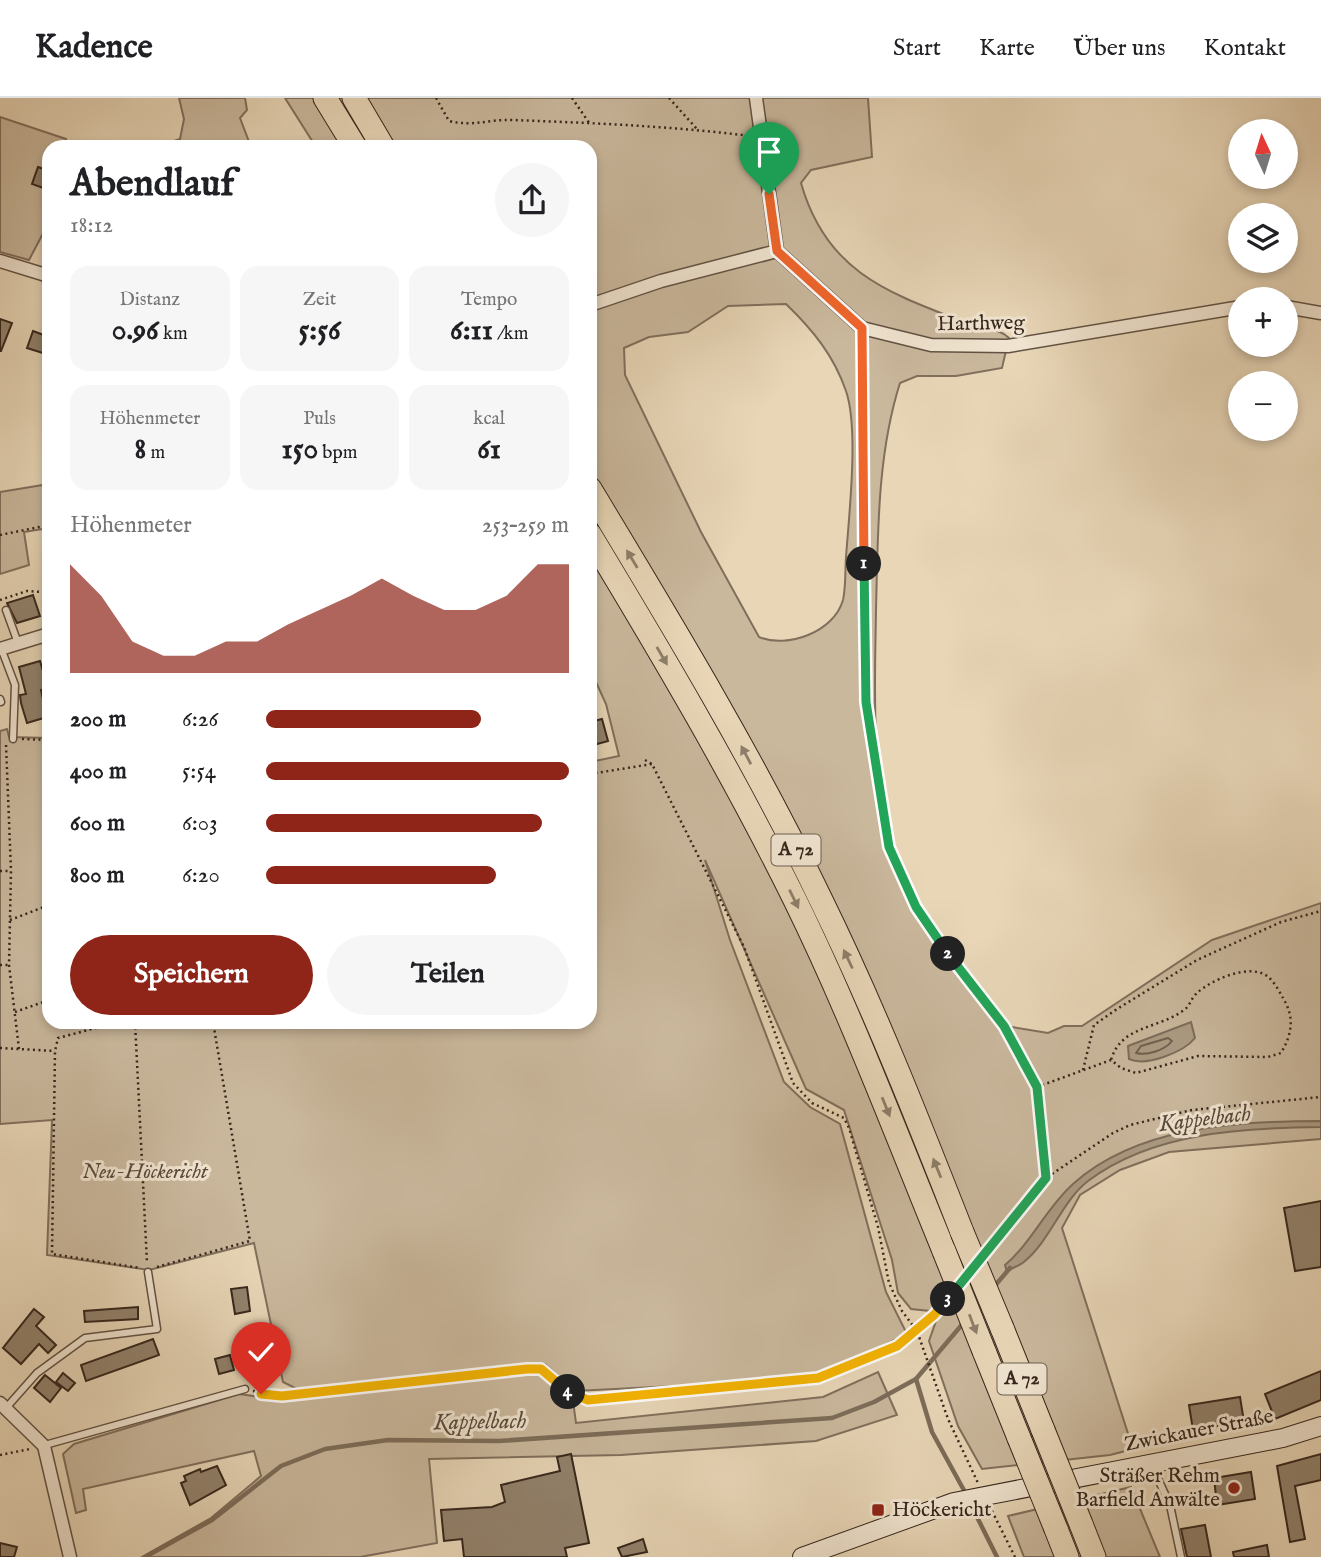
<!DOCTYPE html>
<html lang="de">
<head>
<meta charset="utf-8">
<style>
	body { margin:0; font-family:"IM FELL English",serif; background:#f6f6f6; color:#202124; height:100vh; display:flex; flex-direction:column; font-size:26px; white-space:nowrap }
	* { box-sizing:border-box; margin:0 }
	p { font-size:23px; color:#757577 }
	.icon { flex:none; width:38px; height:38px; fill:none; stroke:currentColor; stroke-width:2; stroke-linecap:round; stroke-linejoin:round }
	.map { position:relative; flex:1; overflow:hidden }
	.side { position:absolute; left:42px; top:42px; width:555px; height:889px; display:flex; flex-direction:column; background:#fff; border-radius:21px; box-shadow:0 4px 10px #0003 }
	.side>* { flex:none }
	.needle { width:46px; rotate:356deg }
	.controls { position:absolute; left:1228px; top:21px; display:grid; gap:14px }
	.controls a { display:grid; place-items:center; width:70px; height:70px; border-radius:50%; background:#fff; box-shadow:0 4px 10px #0003; font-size:35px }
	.pin { position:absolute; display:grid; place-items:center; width:60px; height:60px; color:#fff; margin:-72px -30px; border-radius:50% 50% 50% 0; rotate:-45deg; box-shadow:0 0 7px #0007 }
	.pin .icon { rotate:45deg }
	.km { position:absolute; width:35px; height:35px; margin:-18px; border-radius:50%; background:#222; color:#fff; font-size:19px; line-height:35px; text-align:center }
	.round { display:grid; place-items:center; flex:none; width:74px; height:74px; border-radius:37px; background:#f6f6f6 }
	.head { display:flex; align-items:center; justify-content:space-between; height:119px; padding:0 28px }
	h1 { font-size:38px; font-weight:800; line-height:52px }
	.metrics { display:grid; grid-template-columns:repeat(3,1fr); gap:10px; height:119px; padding:7px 28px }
	.metrics div { display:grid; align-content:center; border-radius:18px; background:#f6f6f6; text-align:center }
	.metrics b { font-size:30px; font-weight:800 }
	.metrics small { font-size:19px; font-weight:400 }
	.metrics p { font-size:19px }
	.chart { height:196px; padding:14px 28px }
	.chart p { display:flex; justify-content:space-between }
	.chart svg { width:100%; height:126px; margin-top:7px; fill:#8f2418; opacity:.7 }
	.primary-button { display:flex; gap:14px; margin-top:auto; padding:14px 28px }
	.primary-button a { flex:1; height:80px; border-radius:42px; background:#8f2418; color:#fff; font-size:28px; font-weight:800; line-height:80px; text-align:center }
	.primary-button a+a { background:#f6f6f6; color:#202124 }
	ul { padding:0 28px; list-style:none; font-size:23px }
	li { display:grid; grid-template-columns:112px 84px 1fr; align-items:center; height:52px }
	li i { height:18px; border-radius:9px; background:#8f2418 }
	header { display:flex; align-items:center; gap:42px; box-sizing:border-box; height:98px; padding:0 35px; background:#fff; border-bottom:2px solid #e0e0e0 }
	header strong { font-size:33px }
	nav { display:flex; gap:38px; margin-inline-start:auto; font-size:24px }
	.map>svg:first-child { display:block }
</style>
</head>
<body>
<header>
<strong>Kadence</strong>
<nav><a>Start</a><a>Karte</a><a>Über uns</a><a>Kontakt</a></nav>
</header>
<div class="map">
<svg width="1321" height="1459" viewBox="0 0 1321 1459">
	<rect width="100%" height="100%" fill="#e8d6b7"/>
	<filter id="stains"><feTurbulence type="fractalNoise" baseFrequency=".00286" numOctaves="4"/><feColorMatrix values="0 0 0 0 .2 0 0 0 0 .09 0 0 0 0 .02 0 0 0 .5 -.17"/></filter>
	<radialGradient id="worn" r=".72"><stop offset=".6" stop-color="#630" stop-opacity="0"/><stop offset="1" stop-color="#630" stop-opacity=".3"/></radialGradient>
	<g fill="#cab89d" stroke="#806f5c" stroke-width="2" fill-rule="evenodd">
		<path d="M179,0h66l2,12 -7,8 11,29h-95l24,-8 4,-20z"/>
		<path d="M285,0h583l4,59 -61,13 -10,13c25,88 85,109 163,139 16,7 32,4 45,16l-7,30 -46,8h-39l-17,7c-23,72 -22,152 -24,227 -1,77 -6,162 18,237 22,68 69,123 112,179l42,7 16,-7h18l130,-86 109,-37v236l-152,13 -49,18 -40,25 -18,33 71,221 -23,6 -128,14 -24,-43 -29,-85 7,-20 -6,-10 -19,-2 -13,-16 -6,-33 -48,-150 -38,-21 -101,-229 25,80 54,142 26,25 30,17 46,168 21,42 -93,45 -239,12 -30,-27 -246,26 -16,-8 -29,-139 -105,27 -102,-15 5,-135 -52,4v-393l7,-2 2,8 40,1v284h541v-260l29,-6 -13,-52 -16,-35v-522h-274zM786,206c27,26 48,52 60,87 13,38 3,124 0,166 -1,13 0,30 -3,43 -9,32 -56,49 -84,37l-58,-105 -76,-157 -1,-27 25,-11 39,-5 40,-26z"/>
		<path d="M0,19l66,22 -2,8h-15v75l-20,38 -29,-8z"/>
		<path d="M49,386v44l-25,4 5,33 -29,9v-82z"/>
		<path d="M878,1274l19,43 -81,26 -195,14 -192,4 8,84 -77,14h-218l69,-39 50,-42 -7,-25 -171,38 3,21 -10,3 -13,-59 11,-10 165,-50 43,6 256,-27 35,28 3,22 247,-26z"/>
		<path d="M1131,1389l29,70h-136l-16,-41z"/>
	</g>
	<g fill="#ab9a82" stroke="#7c6c59" stroke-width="2">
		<path d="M1191,924l4,16c-11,14 -49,29 -66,21l-1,-13z"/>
		<path d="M1321,1023v6c-78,1 -168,5 -233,54 -26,20 -37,58 -63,80 -5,5 -13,6 -18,11l-2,-7c27,-23 42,-58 68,-81 64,-58 166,-63 248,-63z"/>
	</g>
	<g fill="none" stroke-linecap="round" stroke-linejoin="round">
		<path stroke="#70604f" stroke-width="2" d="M1168,940l4,3c-7,9 -25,15 -36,12l5,-7z"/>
		<g stroke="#7c6c59" stroke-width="4.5">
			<path d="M993,1190l17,-20"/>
			<path d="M916,1281l16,53 34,62"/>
			<path d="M971,1407l26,52"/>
			<path d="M145,1459l67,-37 69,-54 44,-17 63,-9 111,1 333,-23 42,-16 42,-23 49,-58"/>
		</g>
	</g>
	<g fill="#92826d" stroke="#35261c" stroke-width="2">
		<path d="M38,69l11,4 -3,18 -14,-5z"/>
		<path d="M0,221l12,4 -11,28h-1z"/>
		<path d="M33,233l16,6v18l-22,-7z"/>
		<path d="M33,497l7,21 -23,7 -10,-20z"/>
		<path d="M40,563l8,27 -7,2 6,27 -20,6 -6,-20 -1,-8 6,-1 -7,-27z"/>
		<path d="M602,621l6,22 -18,5v-24z"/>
		<path d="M1321,1103v66l-26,4 -11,-63z"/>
		<path d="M247,1189l3,24 -15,3 -4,-25z"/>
		<path d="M138,1209v12l-53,3 -1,-11z"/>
		<path d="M34,1211l10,8 -8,9 20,19 -8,8 -9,-9 -18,20 -18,-16z"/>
		<path d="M153,1241l6,16 -73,26 -5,-16z"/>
		<path d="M230,1257l4,15 -15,4 -4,-15z"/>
		<path d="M1321,1273v29l-46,19 -10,-25z"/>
		<path d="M63,1275l12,10 -7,8 -12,-9z"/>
		<path d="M45,1277l16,13 -11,14 -16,-14z"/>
		<path d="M1240,1299l4,25 -51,8 -4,-25z"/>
		<path d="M571,1356l18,89 -24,5 2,9h-103l-2,-18 -18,2 -3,-31 51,-3 13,-5 -4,-17 59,-14 -3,-14z"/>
		<path d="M1321,1356v26l-26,6 10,53 -15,3 -13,-76z"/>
		<path d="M217,1368l9,19 -36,20 -9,-22 5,-2 -2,-5 16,-7 1,3z"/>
		<path d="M1251,1374l4,27 -38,6 -3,-27z"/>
		<path d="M1205,1427l6,32h-24l-6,-28z"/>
		<path d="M643,1441l4,13 -25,5 -4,-9z"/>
		<path d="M0,1445l17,4 -3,10h-14z"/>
		<path d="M1267,1447l2,12h-35l-1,-5z"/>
	</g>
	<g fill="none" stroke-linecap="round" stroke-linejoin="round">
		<defs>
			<g id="service">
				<path d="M49,494v1"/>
				<path d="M6,512l12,33"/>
				<path d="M1,550l14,37 -2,54"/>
				<path d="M0,601l1,3"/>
				<path d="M6,1310l31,-35 48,-35 72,-9 -9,-57"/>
				<path d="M45,1347l200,-56"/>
				<path d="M1152,1368l18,39 11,52"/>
			</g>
			<g id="minor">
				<path d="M756,0l21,153"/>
				<path d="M777,153l85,77 69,17 77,1 233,-39"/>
				<path d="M0,163l49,15"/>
				<path d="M590,207l71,-24 116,-30"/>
				<path d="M1286,209l35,6"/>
				<path d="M0,551l49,-15"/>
				<path d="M0,1305l44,43 26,111"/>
			</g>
			<path id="secondary" d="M802,1459l152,-55 329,-64 38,-12"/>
			<g id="motorway">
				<path d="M325,0l30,49"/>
				<path d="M354,0l29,49"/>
				<path d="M590,391c81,134 163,269 231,411 53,108 97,220 141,332"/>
				<path d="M590,437c72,119 143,239 205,365 56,114 101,234 149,351"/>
				<path d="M1002,1230l41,102"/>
				<path d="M984,1253l35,87"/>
				<path d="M1081,1426l13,33"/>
				<path d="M1056,1431l11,28"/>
			</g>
		</defs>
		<use href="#service" stroke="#625243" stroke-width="9"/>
		<use href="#minor" stroke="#625243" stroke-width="15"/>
		<use href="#secondary" stroke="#35261c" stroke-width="20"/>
		<use href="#motorway" stroke="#35261c" stroke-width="25"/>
		<g stroke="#35261c" stroke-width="2.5" stroke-dasharray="2 3.5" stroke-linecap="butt">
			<path d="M436,0l13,23c26,6 39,-2 64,-1 79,3 158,6 237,16"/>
			<path d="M572,0l18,26"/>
			<path d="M669,0l28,31"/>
			<path d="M862,244l4,360 23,145 27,60 42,62 46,57 33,61 9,91"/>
			<path d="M0,437l49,-10"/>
			<path d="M0,502l27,-9 14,1"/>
			<path d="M22,641l27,1"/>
			<path d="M6,647l5,126 -2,94 10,84"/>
			<path d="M645,662l7,4 92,183 49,136 19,20 32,15 5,10 29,99 11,56 13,28 15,20 31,88 30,64"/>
			<path d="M590,676l62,-10"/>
			<path d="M0,773h11"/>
			<path d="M10,822l39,-15"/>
			<path d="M0,867h9"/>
			<path d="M15,914l34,-12"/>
			<path d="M118,924l-60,16 -3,13 -3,203 88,14"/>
			<path d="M135,924l12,241"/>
			<path d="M0,950l55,3"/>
			<path d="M1083,972l11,-45 23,-16 80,-49 84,-38 40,-11"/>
			<path d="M1037,989l74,-27 10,8 15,5 62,-17 70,1 13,-4c11,-19 14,-35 2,-55 -4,-7 -9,-17 -16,-22 -18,-13 -56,4 -70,17 -6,5 -7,13 -13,17 -25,19 -63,15 -73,50"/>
			<path d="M988,1151l58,-71 67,-45 17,-8 62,-15 129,-13"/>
			<path d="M157,1169l93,-26 -37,-219"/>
			<path d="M253,1293l29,5 259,-27 33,28 14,3c75,-6 154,-7 228,-21 46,-9 101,-42 130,-78"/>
			<path d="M0,1357l30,-6"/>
			<path d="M992,1413l23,46"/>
		</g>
		<use href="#service" stroke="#f0e4d0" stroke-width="6"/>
		<use href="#minor" stroke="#f0e4d0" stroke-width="12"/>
		<use href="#secondary" stroke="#f0e4d0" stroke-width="18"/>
		<use href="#motorway" stroke="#e8d6b7" stroke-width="23"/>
		<defs>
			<g id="motorway-bridge">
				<path d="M962,1134l40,96"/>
				<path d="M944,1153l40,100"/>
				<path d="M1043,1332l38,94"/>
				<path d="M1019,1340l37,91"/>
			</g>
		</defs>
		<use href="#motorway-bridge" stroke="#35261c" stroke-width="25" stroke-linecap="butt"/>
		<use href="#motorway-bridge" stroke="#e8d6b7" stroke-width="23"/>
	</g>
	<defs><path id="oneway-solid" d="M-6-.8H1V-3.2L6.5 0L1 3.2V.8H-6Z" transform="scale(1.75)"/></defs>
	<g fill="#8e7e6a">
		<use href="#oneway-solid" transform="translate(632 461) rotate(-121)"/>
		<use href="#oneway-solid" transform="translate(662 558) rotate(60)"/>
		<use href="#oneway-solid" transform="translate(746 657) rotate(-118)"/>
		<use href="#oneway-solid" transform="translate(794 801) rotate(64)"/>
		<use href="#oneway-solid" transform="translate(848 861) rotate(-115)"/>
		<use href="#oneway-solid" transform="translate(886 1009) rotate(68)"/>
		<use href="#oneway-solid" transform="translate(937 1070) rotate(-112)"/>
		<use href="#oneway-solid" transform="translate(973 1226) rotate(69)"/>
	</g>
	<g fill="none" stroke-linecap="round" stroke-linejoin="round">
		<defs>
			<path id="split-1" d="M769,96l8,57 85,77 2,236"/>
			<path id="split-2" d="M864,466l2,138 23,145 27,60 32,47"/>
			<path id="split-3" d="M948,1201l98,-121 -9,-91 -33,-61 -56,-72"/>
			<path id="split-4" d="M568,1294l20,8 230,-22 79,-32 37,-31 14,-16"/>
			<path id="split-5" d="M261,1296l21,2 245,-27h14l27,23"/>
		</defs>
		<use href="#split-1" stroke="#fff" stroke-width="14"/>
		<use href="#split-2" stroke="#fff" stroke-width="14"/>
		<use href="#split-3" stroke="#fff" stroke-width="14"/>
		<use href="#split-4" stroke="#fff" stroke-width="14"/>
		<use href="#split-5" stroke="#fff" stroke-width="14"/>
		<use href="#split-1" stroke="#f0652b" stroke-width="9"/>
		<use href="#split-2" stroke="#22a559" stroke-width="9"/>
		<use href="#split-3" stroke="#22a559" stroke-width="9"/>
		<use href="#split-4" stroke="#f5b400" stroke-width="9"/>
		<use href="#split-5" stroke="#f5b400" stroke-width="9"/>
	</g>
	<g fill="#8f2418" stroke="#f0e4d0" stroke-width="2.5">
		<circle cx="1234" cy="1390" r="7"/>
		<rect x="871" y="1405" width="14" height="14" rx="3.5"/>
	</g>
	<g text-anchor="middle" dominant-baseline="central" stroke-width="6" stroke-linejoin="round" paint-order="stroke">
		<g fill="#f0e4d0" stroke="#6d5f52" stroke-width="2">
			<rect x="771.5" y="736.5" width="49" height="31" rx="5"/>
			<rect x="997.5" y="1265.5" width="49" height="31" rx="5"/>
		</g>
		<g font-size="19" font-weight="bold" fill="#35261c">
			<text x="796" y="752">A 72</text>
			<text x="1022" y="1281">A 72</text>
		</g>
		<g font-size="21" fill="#35261c" stroke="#f0e4d0">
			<text transform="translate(981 226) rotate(-1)">Harthweg</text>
			<text transform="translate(1199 1333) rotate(-11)">Zwickauer Straße</text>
		</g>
		<g font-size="21" font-style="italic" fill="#5a4a3c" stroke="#f0e4d0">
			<text x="145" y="1074">Neu-Höckericht</text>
		</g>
		<g font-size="21" fill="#35261c" stroke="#f0e4d0" text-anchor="end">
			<text x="1220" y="1378">Sträßer Rehm<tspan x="1220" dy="24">Barfield Anwälte</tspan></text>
			<text x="892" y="1412" text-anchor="start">Höckericht</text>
		</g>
		<g font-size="23" font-style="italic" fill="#58493b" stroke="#f0e4d0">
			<text transform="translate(1205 1021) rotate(-7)">Kappelbach</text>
			<text transform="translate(480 1324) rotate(-1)">Kappelbach</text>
		</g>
	</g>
	<rect width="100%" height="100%" filter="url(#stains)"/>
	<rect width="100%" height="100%" fill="url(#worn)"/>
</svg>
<div class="controls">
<a><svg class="needle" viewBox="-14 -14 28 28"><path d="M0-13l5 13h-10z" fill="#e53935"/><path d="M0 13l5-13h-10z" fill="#757577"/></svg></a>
<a><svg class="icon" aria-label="layers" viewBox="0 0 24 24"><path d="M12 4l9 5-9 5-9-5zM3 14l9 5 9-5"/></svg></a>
<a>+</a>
<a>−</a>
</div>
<div class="pin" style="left:769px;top:96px;background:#1e9e55"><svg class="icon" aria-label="arrive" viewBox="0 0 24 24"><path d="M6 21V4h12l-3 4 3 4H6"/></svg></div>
<div class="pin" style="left:261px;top:1296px;background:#d93025"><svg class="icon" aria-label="check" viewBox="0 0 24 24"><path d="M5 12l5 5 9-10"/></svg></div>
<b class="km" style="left:864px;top:466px">1</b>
<b class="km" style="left:948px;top:856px">2</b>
<b class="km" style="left:948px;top:1201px">3</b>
<b class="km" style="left:568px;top:1294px">4</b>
<section class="side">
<div class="head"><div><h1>Abendlauf</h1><p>18:12</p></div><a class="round"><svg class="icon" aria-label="share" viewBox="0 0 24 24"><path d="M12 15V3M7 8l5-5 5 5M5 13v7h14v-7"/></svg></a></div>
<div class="metrics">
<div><p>Distanz</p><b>0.96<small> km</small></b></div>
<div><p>Zeit</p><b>5:56</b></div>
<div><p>Tempo</p><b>6:11<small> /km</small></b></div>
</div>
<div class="metrics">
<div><p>Höhenmeter</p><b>8<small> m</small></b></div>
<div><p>Puls</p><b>150<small> bpm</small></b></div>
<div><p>kcal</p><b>61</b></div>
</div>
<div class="chart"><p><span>Höhenmeter</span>253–259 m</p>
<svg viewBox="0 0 160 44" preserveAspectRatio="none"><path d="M0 44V6L10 17L20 33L30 38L40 38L50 33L60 33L70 27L80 22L90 17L100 11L110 17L120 22L130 22L140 17L150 6L160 6V44z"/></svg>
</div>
<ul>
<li><b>200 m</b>6:26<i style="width:71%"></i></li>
<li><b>400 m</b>5:54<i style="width:100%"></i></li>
<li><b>600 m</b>6:03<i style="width:91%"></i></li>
<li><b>800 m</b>6:20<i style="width:76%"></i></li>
</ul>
<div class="primary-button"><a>Speichern</a><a>Teilen</a></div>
</section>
</div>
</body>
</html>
